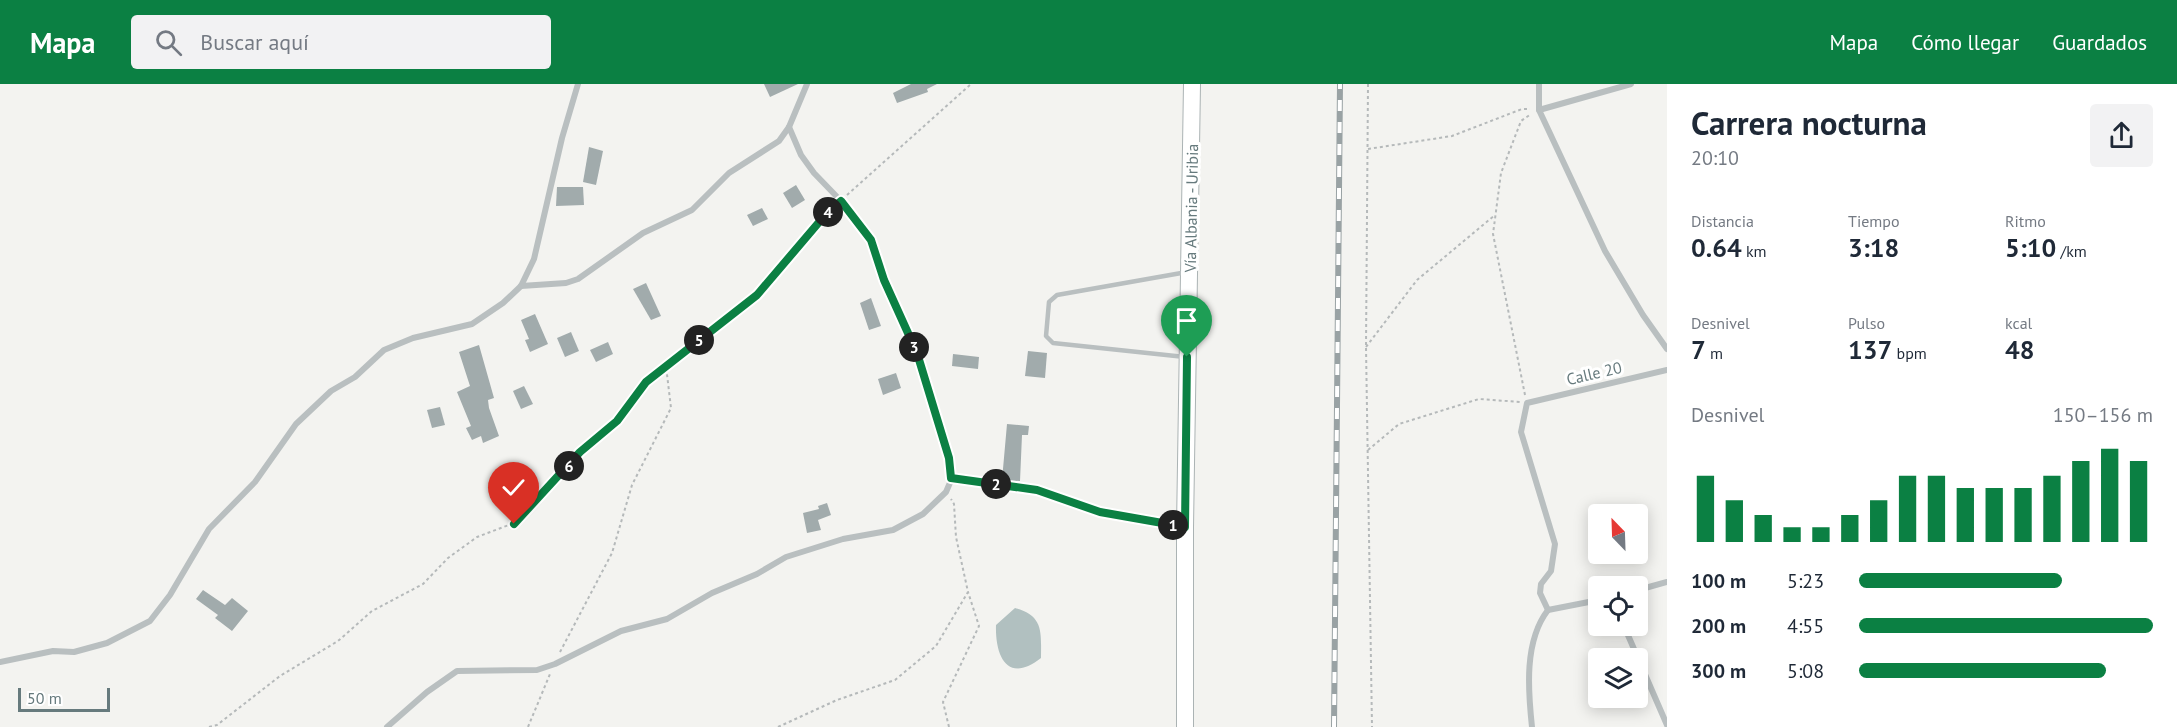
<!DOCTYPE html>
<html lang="es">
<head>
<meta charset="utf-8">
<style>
	body { margin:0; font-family:"PT Sans",sans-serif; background:#f2f2f3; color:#1f2937; height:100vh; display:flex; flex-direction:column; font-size:22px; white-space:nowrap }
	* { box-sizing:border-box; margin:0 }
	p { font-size:20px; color:#747a83 }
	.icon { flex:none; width:33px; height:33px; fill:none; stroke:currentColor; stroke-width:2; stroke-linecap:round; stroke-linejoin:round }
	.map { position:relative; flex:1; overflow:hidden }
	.panel { display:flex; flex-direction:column; background:#fff; width:510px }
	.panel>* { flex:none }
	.needle { width:39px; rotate:337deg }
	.buttons { position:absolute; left:1588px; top:420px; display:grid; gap:12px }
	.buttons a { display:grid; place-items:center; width:60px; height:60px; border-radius:6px; background:#fff; box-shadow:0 3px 15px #0003; font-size:30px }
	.scale { position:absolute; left:18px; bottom:15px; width:92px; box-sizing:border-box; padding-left:6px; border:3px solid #667a7d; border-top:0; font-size:16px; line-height:21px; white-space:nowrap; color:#667a7d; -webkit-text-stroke:4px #fff; paint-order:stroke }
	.pin { position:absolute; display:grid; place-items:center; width:51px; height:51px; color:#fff; margin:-62px -26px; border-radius:50% 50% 50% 0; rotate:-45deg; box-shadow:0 0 6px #0007 }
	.pin .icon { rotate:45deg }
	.km { position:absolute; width:30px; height:30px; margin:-15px; border-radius:50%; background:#222; color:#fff; font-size:16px; line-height:30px; text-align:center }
	.round { display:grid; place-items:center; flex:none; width:63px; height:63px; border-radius:6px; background:#f2f2f3 }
	.overview { display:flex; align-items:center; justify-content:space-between; height:102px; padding:0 24px }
	h1 { font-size:33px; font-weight:800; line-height:45px }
	.figures { display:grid; grid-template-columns:repeat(3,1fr); gap:9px; height:102px; padding:6px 24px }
	.figures div { display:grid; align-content:center }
	.figures b { font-size:26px; font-weight:800 }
	.figures small { font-size:16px; font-weight:400 }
	.figures p { font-size:16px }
	.chart { height:168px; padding:12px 24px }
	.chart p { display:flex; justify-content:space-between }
	.chart svg { width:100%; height:108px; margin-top:6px; stroke:#0b8043; stroke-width:6 }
	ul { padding:0 24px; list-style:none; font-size:20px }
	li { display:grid; grid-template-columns:96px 72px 1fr; align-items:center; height:45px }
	li i { height:15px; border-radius:8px; background:#0b8043 }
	header { display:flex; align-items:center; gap:36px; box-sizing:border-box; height:84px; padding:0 30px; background:#0b8043; color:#fff }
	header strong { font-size:28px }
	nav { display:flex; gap:33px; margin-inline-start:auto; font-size:21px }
	.search { width:420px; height:54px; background:#f2f2f3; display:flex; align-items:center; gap:15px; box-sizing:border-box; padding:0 21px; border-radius:6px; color:#747a83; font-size:22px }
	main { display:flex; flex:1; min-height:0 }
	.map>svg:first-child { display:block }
</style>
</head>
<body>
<header>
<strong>Mapa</strong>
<div class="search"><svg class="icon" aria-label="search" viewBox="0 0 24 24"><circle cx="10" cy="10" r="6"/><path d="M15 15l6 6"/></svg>Buscar aquí</div>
<nav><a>Mapa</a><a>Cómo llegar</a><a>Guardados</a></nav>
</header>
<main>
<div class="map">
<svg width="1667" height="643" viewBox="0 0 1667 643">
	<rect width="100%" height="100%" fill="#f3f3f0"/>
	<path fill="#b1c0c0" d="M1015,524c29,8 26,24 26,50 -33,26 -46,-1 -45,-33z"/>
	<g fill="#a1abac">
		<path d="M764,0h34l-28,13z"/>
		<path d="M911,0h26l-10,5 1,3 -31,11 -4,-10z"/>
		<path d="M589,63l14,4 -7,34 -13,-3z"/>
		<path d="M796,101l9,15 -13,8 -9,-15z"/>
		<path d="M557,103h26l1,18 -28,1z"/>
		<path d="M762,124l6,11 -15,7 -6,-11z"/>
		<path d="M646,199l15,33 -10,4 -18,-31z"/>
		<path d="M871,214l10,28 -12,4 -9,-27z"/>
		<path d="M535,230l13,30 -18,8 -5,-12 4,-1 -8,-19z"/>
		<path d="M571,248l8,19 -14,6 -8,-19z"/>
		<path d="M608,258l5,12 -17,8 -6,-12z"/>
		<path d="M479,261l15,53 -6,2 1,8 10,28 -16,7 -2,-7 -9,4 -6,-12 5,-2 -14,-34 13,-6 -11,-34z"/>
		<path d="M1028,267l19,2 -2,25 -20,-2z"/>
		<path d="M953,270l26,3 -1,12 -26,-3z"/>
		<path d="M896,289l5,15 -18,7 -5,-16z"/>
		<path d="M524,302l9,18 -12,5 -8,-18z"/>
		<path d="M440,323l5,18 -13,3 -5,-18z"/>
		<path d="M1007,340l22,2 -1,9h-6l-2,46 -18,-1z"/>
		<path d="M827,419l4,12 -13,5 3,10 -14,3 -4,-20 16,-4 -1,-3z"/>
		<path d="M203,506l22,15 7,-7 16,13 -16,20 -17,-13 3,-3 -22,-16z"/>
	</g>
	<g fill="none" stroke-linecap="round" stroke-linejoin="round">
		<defs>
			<path id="secondary" d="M1185,643v-200l7,-443"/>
		</defs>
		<use href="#secondary" stroke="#abb3b4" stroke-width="18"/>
		<g stroke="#b5b9ba" stroke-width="2" stroke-dasharray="3 3" stroke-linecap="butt">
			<path d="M1368,0l-2,263 6,380"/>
			<path d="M1368,65l84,-13 70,-27h8"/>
			<path d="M847,111l124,-111"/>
			<path d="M1366,263l51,-67 78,-65"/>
			<path d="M1525,311l-32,-161 8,-61 20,-52 10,-7"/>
			<path d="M1368,366l31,-26 80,-25 41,3"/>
			<path d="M560,568l52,-99 20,-68 39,-77 -5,-42"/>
			<path d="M209,643l8,-2 63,-49 58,-35 34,-30 51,-27 25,-26 29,-21 37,-14 66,-71 37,-31 29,-39 111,-87 77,-88"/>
			<path d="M528,643l22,-53"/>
			<path d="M778,643l59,-27 58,-20 41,-34 32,-54 -12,-55 -2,-33 -3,-5"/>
			<path d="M949,643l-6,-25 36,-76 -11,-34"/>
		</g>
		<path stroke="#b9bfc0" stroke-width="4.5" d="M1185,273l-132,-14 -7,-7 3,-34 8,-7 130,-23"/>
		<g stroke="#b9bfc0" stroke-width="6">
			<path d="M1539,0v26l66,141 38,64 24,34"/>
			<path d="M1539,26l92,-26"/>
			<path d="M521,202l45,-3 12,-4 65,-46 49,-23 37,-37 50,-32 10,-14 18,-43"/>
			<path d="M952,394l85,12 63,22 85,15"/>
			<path d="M1638,506l29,-8"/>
			<path d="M1548,526l-8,-17 1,-9 10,-13 4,-27 -34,-112 6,-29 140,-33"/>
			<path d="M1548,526l51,-10"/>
			<path d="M1624,542l43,99"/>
			<path d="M0,578l53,-11 21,1 33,-9 43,-22 20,-26 39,-66 46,-47 41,-58 35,-33 24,-14 29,-27 29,-12 59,-14 31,-21 18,-17 13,-27 28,-121 16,-54"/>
			<path d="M387,643l40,-35 30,-21 80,-1 18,-6 66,-33 46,-12 45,-26 45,-19 29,-17 57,-18 50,-9 30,-16 23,-22 6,-14 -16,-65 -19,-60 -33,-73 -13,-40 -30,-39 -27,-28 -13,-18 -12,-28"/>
			<path d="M1532,643c-4,-37 -8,-86 16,-117"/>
		</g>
		<use href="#secondary" stroke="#fff" stroke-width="16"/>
		<defs>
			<path id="rail" d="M1334,643l6,-643"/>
		</defs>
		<use href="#rail" stroke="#99a2a4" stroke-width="6"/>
		<use href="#rail" stroke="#fff" stroke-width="4" stroke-dasharray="11" stroke-linecap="butt"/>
	</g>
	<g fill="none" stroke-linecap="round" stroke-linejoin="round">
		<defs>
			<path id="route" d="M514,440l66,-72 37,-31 29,-39 111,-87 69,-81 15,-13 30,39 13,40 33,73 32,105 2,20 86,12 63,22 85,15 2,-170"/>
		</defs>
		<use href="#route" stroke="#fff" stroke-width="12"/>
		<use href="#route" stroke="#0b8043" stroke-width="8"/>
	</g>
	<g text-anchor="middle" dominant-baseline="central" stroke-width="6" stroke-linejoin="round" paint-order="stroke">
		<g font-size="16" fill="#667a7d" stroke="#fff">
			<text transform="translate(1191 124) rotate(-89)">Vía Albania - Uribia</text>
			<text transform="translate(1594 289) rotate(-13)">Calle 20</text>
		</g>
	</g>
</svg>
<div class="buttons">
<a><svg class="needle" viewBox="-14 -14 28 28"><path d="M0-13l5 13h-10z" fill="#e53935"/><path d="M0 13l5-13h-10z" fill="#747a83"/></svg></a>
<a><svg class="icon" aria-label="locate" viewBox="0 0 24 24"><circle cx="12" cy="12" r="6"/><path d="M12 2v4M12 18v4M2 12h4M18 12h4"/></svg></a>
<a><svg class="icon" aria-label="layers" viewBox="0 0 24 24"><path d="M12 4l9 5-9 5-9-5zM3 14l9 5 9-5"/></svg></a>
</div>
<div class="scale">50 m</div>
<div class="pin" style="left:1187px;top:273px;background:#1e9e55"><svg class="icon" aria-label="arrive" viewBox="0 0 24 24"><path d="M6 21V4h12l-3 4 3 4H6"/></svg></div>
<div class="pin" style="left:514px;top:440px;background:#d93025"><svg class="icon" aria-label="check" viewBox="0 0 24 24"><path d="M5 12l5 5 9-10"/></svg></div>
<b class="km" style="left:1173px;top:441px">1</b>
<b class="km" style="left:996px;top:400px">2</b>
<b class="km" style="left:914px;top:263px">3</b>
<b class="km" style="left:828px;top:128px">4</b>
<b class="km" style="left:699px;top:256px">5</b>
<b class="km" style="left:569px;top:382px">6</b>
</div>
<section class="panel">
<div class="overview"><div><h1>Carrera nocturna</h1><p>20:10</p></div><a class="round"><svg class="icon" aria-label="share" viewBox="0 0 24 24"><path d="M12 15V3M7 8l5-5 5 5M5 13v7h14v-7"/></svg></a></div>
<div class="figures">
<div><p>Distancia</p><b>0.64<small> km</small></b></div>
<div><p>Tiempo</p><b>3:18</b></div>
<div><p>Ritmo</p><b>5:10<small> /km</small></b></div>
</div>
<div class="figures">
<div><p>Desnivel</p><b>7<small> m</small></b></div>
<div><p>Pulso</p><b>137<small> bpm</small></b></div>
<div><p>kcal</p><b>48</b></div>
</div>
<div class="chart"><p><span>Desnivel</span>150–156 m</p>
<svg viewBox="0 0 160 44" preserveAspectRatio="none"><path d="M5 44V17M15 44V27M25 44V33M35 44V38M45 44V38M55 44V33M65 44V27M75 44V17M85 44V17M95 44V22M105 44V22M115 44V22M125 44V17M135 44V11M145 44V6M155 44V11"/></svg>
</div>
<ul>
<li><b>100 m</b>5:23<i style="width:69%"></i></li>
<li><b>200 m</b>4:55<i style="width:100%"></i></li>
<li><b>300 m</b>5:08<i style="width:84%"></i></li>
</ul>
</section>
</main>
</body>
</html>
